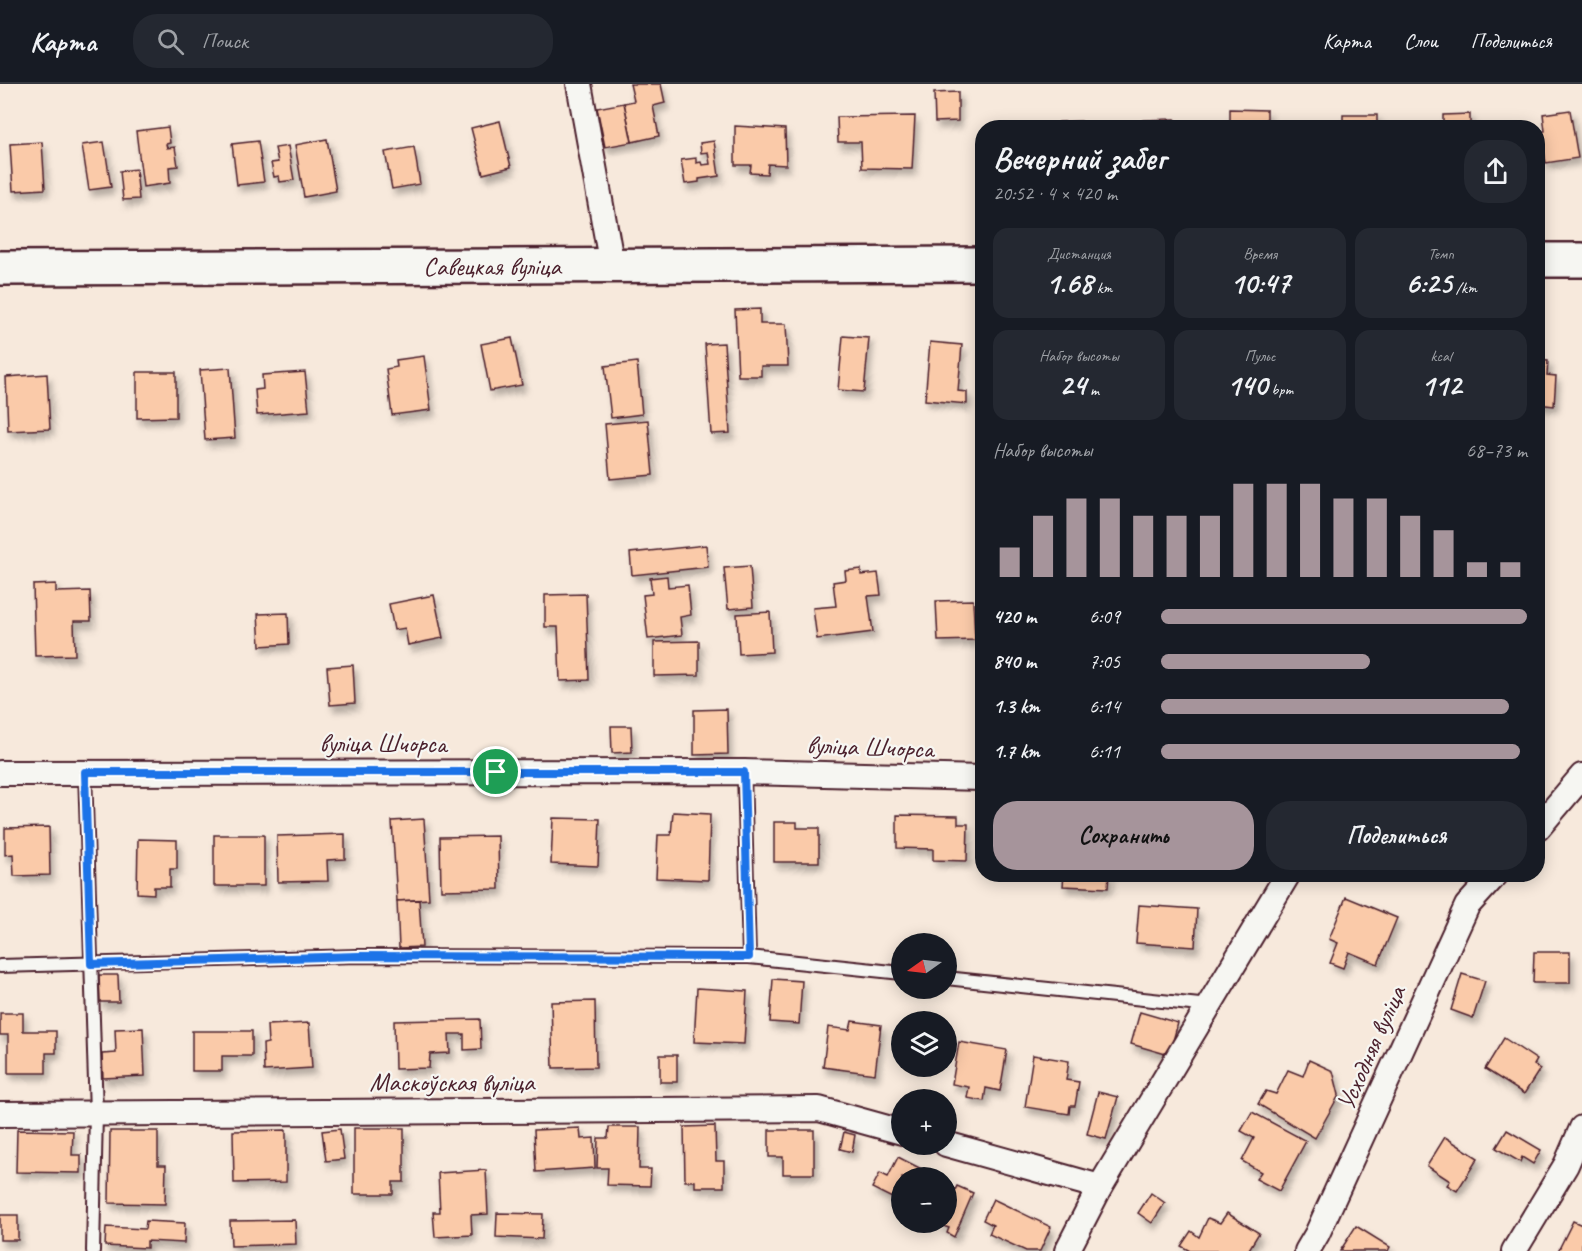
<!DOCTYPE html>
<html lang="ru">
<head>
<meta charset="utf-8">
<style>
	body { margin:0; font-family:Caveat,sans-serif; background:#242831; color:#f1f3f6; height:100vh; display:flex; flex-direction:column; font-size:22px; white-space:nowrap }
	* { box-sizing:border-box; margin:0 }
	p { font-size:20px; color:#9ea1a6 }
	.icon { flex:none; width:33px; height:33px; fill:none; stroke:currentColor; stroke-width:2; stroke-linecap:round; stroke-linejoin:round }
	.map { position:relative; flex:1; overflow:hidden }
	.drawer { position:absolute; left:975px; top:36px; width:570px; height:762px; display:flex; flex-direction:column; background:#171b24; border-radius:24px; box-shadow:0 3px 15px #0003 }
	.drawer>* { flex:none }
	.needle { width:39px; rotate:256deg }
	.buttons { position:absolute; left:891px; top:849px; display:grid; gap:12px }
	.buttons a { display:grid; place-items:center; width:66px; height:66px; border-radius:50%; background:#171b24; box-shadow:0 3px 15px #0003; font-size:30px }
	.pin { position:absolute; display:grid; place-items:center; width:51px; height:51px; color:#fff; margin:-26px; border:3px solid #fff; border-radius:50%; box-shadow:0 2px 6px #0007 }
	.round { display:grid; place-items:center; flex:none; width:63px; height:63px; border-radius:24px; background:#242831 }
	.headline { display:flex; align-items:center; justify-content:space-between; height:102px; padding:0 18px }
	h1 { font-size:33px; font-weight:700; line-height:45px }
	.metrics { display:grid; grid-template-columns:repeat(3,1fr); gap:9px; height:102px; padding:6px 18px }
	.metrics div { display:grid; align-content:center; border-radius:15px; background:#242831; text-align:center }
	.metrics b { font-size:30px; font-weight:700 }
	.metrics small { font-size:16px; font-weight:400 }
	.metrics p { font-size:16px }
	.chart { height:168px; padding:12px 18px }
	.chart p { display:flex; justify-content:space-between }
	.chart svg { width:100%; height:108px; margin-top:6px; stroke:#a6949b; stroke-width:6 }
	.action { display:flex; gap:12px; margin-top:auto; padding:12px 18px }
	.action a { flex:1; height:69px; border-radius:24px; background:#a6949b; color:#111; font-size:24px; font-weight:700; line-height:69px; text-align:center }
	.action a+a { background:#242831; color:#f1f3f6 }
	ul { padding:0 18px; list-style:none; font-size:20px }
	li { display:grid; grid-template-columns:96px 72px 1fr; align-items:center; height:45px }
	li i { height:15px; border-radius:8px; background:#a6949b }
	header { display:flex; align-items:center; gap:36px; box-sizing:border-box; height:84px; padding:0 30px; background:#171b24; border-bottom:2px solid #363941 }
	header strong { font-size:28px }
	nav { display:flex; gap:33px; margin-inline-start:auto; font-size:21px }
	.search { width:420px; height:54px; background:#242831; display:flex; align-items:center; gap:15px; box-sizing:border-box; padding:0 21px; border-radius:24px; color:#9ea1a6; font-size:22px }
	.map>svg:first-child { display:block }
</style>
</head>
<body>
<header>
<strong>Карта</strong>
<div class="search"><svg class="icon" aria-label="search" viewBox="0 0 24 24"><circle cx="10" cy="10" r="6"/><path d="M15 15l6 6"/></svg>Поиск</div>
<nav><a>Карта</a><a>Слои</a><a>Поделиться</a></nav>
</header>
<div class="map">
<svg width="1582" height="1167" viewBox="0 0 1582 1167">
	<defs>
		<filter id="shadow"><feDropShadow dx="3.5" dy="6" stdDeviation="3" flood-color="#0004"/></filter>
	</defs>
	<rect width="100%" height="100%" fill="#f7e9dc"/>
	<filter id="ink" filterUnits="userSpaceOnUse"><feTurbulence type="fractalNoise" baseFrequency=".0167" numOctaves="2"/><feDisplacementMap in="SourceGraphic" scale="12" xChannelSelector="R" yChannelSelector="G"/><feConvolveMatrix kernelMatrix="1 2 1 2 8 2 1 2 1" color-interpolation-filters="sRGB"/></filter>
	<g filter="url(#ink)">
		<g fill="#facaa9" stroke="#4a1f2b" stroke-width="1.5" filter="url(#shadow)">
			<path d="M630,0h31l4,19 -12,3 6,30 -27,6 -8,-39 10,-2z"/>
			<path d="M958,8v29l-23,1 -1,-29z"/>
			<path d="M624,19l8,39 -27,5 -8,-39z"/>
			<path d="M1230,25l37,1v18h-37z"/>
			<path d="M1570,26l8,48 -32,5 -5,-31 4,-1 -2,-17z"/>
			<path d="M1470,30v14h-27v-13z"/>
			<rect x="1343" y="31" width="34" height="13"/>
			<path d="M915,32l-3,53 -50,-1 -1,-26h-23l-1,-25z"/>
			<path d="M1175,35v9h-33l1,-8z"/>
			<path d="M500,37l11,46 -28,7 -12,-46z"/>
			<path d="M1081,37l1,7h-23v-6z"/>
			<path d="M735,42l50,3 1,36 -18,-1 -1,10 -17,-1 1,-8h-16z"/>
			<path d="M168,43l2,16 -4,1 1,4 8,-1 3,19 -9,1 1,16 -27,4 -7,-56z"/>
			<path d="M327,55l9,52 -32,6 -9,-52z"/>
			<path d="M258,57l6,41 -27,3 -5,-41z"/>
			<path d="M714,57l5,35 -20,3v3l-14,2 -4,-24 15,-2v5l5,-1 1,3 8,-1 -2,-12 -7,1 -1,-10z"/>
			<path d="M42,58l3,47 -32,2 -3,-47z"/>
			<path d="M104,58l7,45 -22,3 -7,-45z"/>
			<path d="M288,62l6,34 -14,2 -1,-6 -5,1 -3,-14 7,-1 -3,-14z"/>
			<path d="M414,63l6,37 -28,5 -7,-37z"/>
			<path d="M136,85l3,30 -16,1 -3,-29z"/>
			<path d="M760,225v15h26l2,42h-27v10h-23l-3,-66z"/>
			<path d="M843,252l26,2 -5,54 -26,-2z"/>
			<path d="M512,254l10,47 -32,6 -9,-47z"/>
			<path d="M930,258l32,3 -4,46 9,1v12l-42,-4z"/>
			<path d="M724,259l6,90 -19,1 -6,-90z"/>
			<path d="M424,272l7,54 -39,5 -6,-46 11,-2 -1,-7z"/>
			<path d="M1538,276l10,1 -1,14 9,1 -2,30 -16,-2z"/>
			<path d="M637,278l5,52 -31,4 -6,-52z"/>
			<path d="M230,284l5,70 -30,2 -5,-70z"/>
			<path d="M137,288h39v45l-39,1z"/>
			<path d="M305,288l4,39 -52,4 -2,-25 8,-1 -1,-14z"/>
			<path d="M47,290l3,55 -42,2 -2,-54z"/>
			<path d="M648,336l5,55 -43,4 -5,-55z"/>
			<path d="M706,461l2,22 -76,8 -2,-22z"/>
			<path d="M750,482l3,41 -25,2 -4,-41z"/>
			<path d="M861,485v6l17,-2 3,22 -13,1 5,36 -56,7 -4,-31 23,-2 -3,-24 13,-2 -1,-9z"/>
			<path d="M667,492l1,11 20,-2 3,30 -11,2 2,18 -34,4 -5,-44 9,-1 -2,-16z"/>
			<path d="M56,500v8l34,-1 1,30h-17l1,34 -40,1 -2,-71z"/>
			<path d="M586,510l3,86 -29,1 -2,-54h-13v-32z"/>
			<path d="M434,511l9,43 -35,7 -3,-17 -11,2 -5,-26z"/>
			<path d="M973,516l2,40 -37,1 -2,-40z"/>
			<path d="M770,528l2,40 -33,2 -2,-40z"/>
			<path d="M288,529l1,31 -29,2 -2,-32z"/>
			<path d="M699,557v34l-45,1v-34z"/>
			<path d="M353,581l2,38 -25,2 -3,-38z"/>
			<path d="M727,625l1,45 -34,1v-45z"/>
			<path d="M611,642h20l1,26 -20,1z"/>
			<path d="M673,728l37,2 -2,66 -52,-2 2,-43h13z"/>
			<path d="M897,731l61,1v8h10l-1,37 -34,-1v-11l-36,-1z"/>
			<path d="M553,734l47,1 -2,47 -47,-2z"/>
			<path d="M424,735l5,80 -32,2 -5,-80z"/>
			<path d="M774,738h23v6h22v34h-45z"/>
			<path d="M49,743l1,48 -36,1 -1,-22 -8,1v-27z"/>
			<path d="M345,750v25l-18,1 1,21 -50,1 -1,-46z"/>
			<rect x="214" y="751" width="50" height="51"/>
			<path d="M498,752l1,53 -58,1 -1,-53z"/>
			<path d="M138,755l39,1v29h-7v18h-16v7l-17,-1z"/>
			<path d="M1064,790h45l-1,14 -45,-2z"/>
			<path d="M1346,813l51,21 -19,46 -29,-12 -6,16 -13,-5 8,-20 -9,-4z"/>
			<path d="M419,816l3,47 -23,1 -2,-47z"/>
			<path d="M1139,821l58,4 -2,38 -59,-4z"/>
			<path d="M1534,868h36v31h-37z"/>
			<path d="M1462,890l23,7 -12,37 -22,-8z"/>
			<path d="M99,891h19l1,27h-19z"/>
			<path d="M773,895l29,2 -3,43 -29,-2z"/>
			<path d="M697,904l50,3 -3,53 -50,-2z"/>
			<path d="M595,917l1,66 -43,1 -2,-66z"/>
			<path d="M1140,928l38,11 -9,32 -38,-11z"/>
			<path d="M0,929h23v18h33v22h-10v20h-38v-38h-8z"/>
			<path d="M480,935l1,30 -17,1v-16h-15l1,19 -20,1 -1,14 -34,1 -1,-48z"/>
			<path d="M852,937l29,4 -6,49 -52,-7 5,-40 22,3z"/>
			<path d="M309,939l3,45 -48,3 -1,-27 5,-1 -1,-18z"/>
			<path d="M143,944l2,48 -42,2 -1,-24 14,-1 -1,-24z"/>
			<path d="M192,947h60v25h-30v15h-30z"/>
			<path d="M1504,954l33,22 -3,5 6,4 -16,25 -39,-25z"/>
			<path d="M959,958l48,8 -7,41 -14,-3 -2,13 -17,-3 2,-11 -17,-3z"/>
			<rect x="660" y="971" width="17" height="27"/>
			<path d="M1033,971l36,6 -3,19 13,2 -4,24h-5l-1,8 -44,-7z"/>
			<path d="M1309,976l24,11 6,24 -24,43 -57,-34 8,-13 10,3 12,-24 15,6z"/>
			<path d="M1098,1008l20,5 -12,42 -19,-5z"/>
			<path d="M1252,1028l54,29 -27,50 -23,-12 5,-7 -19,-11 12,-23 -13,-7z"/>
			<path d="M715,1042l1,35h8v26h-29v-6h-10l-1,-54z"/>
			<path d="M609,1043h31l-1,42h12l-1,17 -43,-1 1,-17h-11l1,-30h10z"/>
			<path d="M354,1044h50v54h-11v12h-39z"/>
			<path d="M580,1044l1,11 13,-1 1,30 -59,4 -2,-42z"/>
			<path d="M340,1045l4,30 -18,2 -4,-30z"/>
			<path d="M17,1046l56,1 -1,24h9v18l-65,-1z"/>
			<path d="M286,1046v52l-52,1 -1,-52z"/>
			<path d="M769,1046h45v44h-31v-17h-14z"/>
			<path d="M1507,1046l34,20 -8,14 -11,-7 -2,5 -24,-14z"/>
			<path d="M110,1047h48v34h8l-1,39 -56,-1z"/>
			<path d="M844,1048l11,3 -3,17 -12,-3z"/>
			<path d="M1445,1053l33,21 -21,33 -10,-6 3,-4 -23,-15z"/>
			<path d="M898,1073l41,21h-37v25l-30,-15 8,-15 8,4z"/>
			<path d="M486,1086l2,44 -17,1 1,20 -37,2 -2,-25h7l-2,-39z"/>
			<path d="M957,1102l16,7 -19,44 -7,-4 2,-5 -9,-3 1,-3h5v-13z"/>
			<path d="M1151,1109l14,10 -13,20 -14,-10z"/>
			<path d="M993,1115l58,28 -11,24h-14l-37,-17 4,-9 -10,-5z"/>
			<path d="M497,1129l46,1 -1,25 -46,-2z"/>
			<path d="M1227,1129l32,20 -11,18h-58l-9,-5 10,-15 8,6 9,-19 12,5z"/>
			<rect x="0" y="1131" width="18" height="25"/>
			<path d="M295,1136l1,24 -65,2 -1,-25z"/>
			<path d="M146,1137l39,2 -1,20 -37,-2v7l-42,-2 1,-19 39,2z"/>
			<path d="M1573,1137l9,4v26h-24z"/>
			<path d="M1356,1142l34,21 -2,4h-48z"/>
		</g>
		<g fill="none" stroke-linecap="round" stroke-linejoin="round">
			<defs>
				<g id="service">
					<path d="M85,688l11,341 -3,138"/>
					<path d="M744,688l5,185"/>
					<path d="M0,882l358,-10 391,1 153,16"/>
					<path d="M946,894l263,28"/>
				</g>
				<g id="minor">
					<path d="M579,0l33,182"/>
					<path d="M0,689l744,-1 238,6"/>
					<path d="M1538,744l44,-52"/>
					<path d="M0,1030l819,-5 83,23"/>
					<path d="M946,1060l154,43"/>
					<path d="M1067,1167l33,-64 188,-313"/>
					<path d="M1307,1167l10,-17 150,-328 29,-32"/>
					<path d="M1514,1167l52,-86 16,-37"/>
				</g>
				<g id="secondary">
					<path d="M1538,176h44"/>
					<path id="s1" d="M0,184l982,-4"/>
				</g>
			</defs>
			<use href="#service" stroke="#4a1f2b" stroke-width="16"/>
			<use href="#minor" stroke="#4a1f2b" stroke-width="28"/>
			<use href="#secondary" stroke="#4a1f2b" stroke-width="38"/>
			<use href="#service" stroke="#f6f6f2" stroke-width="12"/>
			<use href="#minor" stroke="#f6f6f2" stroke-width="24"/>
			<use href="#secondary" stroke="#f6f6f2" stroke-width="33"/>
		</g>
	</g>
	<g fill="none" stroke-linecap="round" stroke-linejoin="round" filter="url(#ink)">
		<defs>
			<path id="route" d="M85,688h659l5,185 -391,-1 -267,8z"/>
		</defs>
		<use href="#route" stroke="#fff" stroke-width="12"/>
		<use href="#route" stroke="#1a73e8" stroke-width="8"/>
	</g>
	<g text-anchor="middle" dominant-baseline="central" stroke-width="4.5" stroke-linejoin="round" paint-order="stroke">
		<g font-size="26" fill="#4a1f2b" stroke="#f6f6f2">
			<text stroke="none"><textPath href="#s1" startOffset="492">Савецкая вуліца</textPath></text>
			<text x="383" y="659">вуліца Шчорса</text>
			<text transform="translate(870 663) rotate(2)">вуліца Шчорса</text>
			<text transform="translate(1371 964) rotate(-66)">Усходняя вуліца</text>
			<text x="452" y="998">Маскоўская вуліца</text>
		</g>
	</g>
</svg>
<div class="buttons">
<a><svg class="needle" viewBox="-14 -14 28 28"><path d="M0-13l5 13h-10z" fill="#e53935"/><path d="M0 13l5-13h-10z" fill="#9ea1a6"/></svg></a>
<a><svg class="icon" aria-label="layers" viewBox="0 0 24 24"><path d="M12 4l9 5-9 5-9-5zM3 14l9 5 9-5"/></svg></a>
<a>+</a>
<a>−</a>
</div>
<div class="pin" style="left:496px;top:688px;background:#1e9e55"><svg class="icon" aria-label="arrive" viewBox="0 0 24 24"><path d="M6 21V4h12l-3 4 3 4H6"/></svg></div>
<section class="drawer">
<div class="headline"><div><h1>Вечерний забег</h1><p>20:52 · 4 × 420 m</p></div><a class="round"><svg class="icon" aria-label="share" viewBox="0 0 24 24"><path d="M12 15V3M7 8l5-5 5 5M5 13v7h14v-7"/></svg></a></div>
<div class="metrics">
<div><p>Дистанция</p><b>1.68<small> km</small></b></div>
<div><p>Время</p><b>10:47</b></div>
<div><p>Темп</p><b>6:25<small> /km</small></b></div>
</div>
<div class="metrics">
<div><p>Набор высоты</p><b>24<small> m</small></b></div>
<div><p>Пульс</p><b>140<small> bpm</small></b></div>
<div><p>kcal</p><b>112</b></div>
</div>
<div class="chart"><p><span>Набор высоты</span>68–73 m</p>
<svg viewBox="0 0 160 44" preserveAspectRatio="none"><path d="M5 44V32M15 44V19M25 44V12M35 44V12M45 44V19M55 44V19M65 44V19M75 44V6M85 44V6M95 44V6M105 44V12M115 44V12M125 44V19M135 44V25M145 44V38M155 44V38"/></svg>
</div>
<ul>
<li><b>420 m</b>6:09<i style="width:100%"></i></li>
<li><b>840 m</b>7:05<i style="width:57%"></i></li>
<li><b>1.3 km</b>6:14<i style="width:95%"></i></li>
<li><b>1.7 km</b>6:11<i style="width:98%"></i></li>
</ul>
<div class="action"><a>Сохранить</a><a>Поделиться</a></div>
</section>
</div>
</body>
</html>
